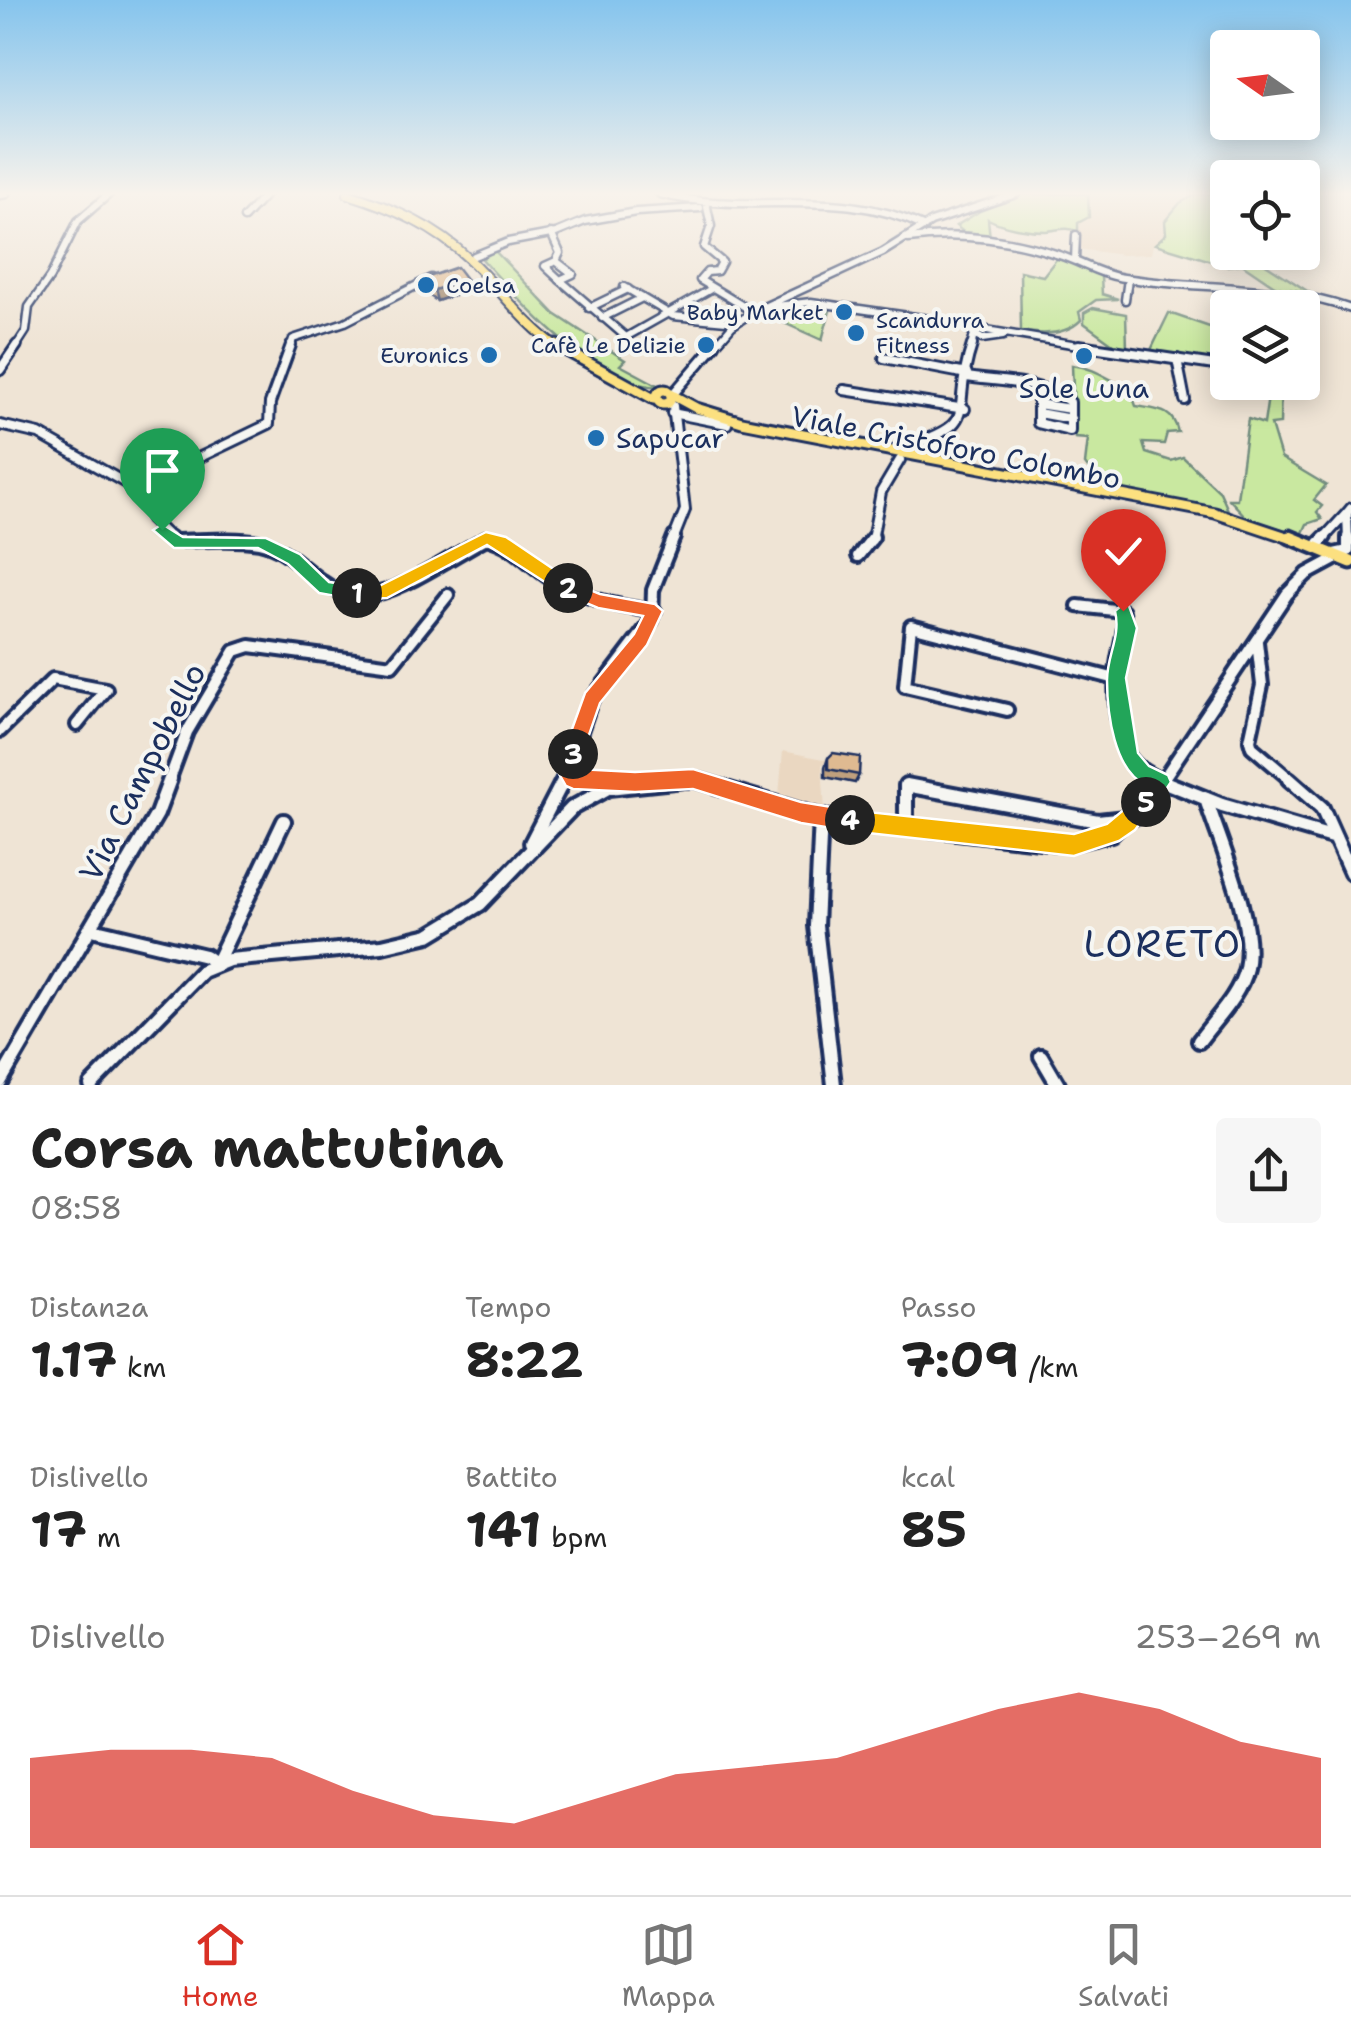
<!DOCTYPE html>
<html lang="it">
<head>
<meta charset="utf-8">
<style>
	body { margin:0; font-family:"Shantell Sans",sans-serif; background:#f6f6f6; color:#222; height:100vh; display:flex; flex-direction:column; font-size:38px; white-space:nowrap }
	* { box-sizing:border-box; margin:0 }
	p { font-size:32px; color:#767676 }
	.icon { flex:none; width:55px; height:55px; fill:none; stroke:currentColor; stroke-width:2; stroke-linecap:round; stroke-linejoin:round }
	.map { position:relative; height:1085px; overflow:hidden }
	.side { display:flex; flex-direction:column; background:#fff; flex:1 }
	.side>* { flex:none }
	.needle { width:65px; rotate:284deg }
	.tools { position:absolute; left:1210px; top:30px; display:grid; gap:20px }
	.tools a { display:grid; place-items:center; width:110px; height:110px; border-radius:10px; background:#fff; box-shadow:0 5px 25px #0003; font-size:50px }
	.pin { position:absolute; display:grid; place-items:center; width:85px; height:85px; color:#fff; margin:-102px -42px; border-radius:50% 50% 50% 0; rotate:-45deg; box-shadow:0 0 10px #0007 }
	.pin .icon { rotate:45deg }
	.km { position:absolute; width:50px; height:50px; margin:-25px; border-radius:50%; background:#222; color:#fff; font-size:28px; line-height:50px; text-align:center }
	.round { display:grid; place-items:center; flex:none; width:105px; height:105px; border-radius:10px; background:#f6f6f6 }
	.overview { display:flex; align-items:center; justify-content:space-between; height:170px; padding:0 30px }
	h1 { font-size:55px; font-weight:700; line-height:75px }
	.figures { display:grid; grid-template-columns:repeat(3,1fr); gap:15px; height:170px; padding:10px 30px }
	.figures div { display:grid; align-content:center }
	.figures b { font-size:50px; font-weight:700 }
	.figures small { font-size:28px; font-weight:400 }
	.figures p { font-size:28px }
	.chart { height:280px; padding:20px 30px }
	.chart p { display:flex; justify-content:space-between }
	.chart svg { width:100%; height:180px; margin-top:10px; fill:#d93025; opacity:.7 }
	.tabs { display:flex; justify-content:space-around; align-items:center; height:140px; border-top:2px solid #e0e0e0; background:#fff; font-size:28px; color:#767676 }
	.tabs a { display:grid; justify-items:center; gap:5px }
	.tabs .current { color:#d93025 }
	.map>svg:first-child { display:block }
</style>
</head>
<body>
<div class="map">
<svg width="1351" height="1085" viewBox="0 0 1351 1085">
	<rect width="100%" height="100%" fill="#efe4d5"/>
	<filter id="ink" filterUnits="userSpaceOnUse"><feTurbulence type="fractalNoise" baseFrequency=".01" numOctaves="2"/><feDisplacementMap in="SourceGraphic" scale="20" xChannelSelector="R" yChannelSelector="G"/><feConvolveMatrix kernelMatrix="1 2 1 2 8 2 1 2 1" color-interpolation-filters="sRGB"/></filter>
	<g filter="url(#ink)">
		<g fill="#ead7c1">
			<path d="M1088,194h101l6,1 -15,8 -13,30 -14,12 -2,9 -29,1 -44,-6v-8h5l-5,-4v-14z"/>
			<path d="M783,751l45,9 -6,5 3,46 -46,-16z"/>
		</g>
		<g fill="#c9e8a0" stroke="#728c7f" stroke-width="2.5">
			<path d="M1023,194h65l1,23 -11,6v9c-10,-6 -19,-2 -32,-1 -19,0 -42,-4 -58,-12l2,19 -24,-4 -10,-8 24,-15z"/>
			<path d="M1189,194h38l1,58 65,1 -4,10h-25l48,31 -36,-7 -34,-23 -14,2 -73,-22 11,-10 -1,-13 15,-18 13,-7z"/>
			<path d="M505,244l-9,8 59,62 70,46 -5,5 41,22c-66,-1 -139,-83 -179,-128z"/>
			<path d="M1058,257l49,20h-6l1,17 16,5 -22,1 -17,12 2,8c-16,16 -40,15 -60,11l-1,-60 23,5z"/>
			<path d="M816,305l15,2 -9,33 -60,-27 27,-7z"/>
			<path d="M1093,308l33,6 1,34 -10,-1 -33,-24v-10z"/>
			<path d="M1169,313l58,20v31l-77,-12z"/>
			<path d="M1072,365c25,3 36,15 58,24l6,17c22,4 37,3 42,26l-11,1 -3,11 -21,-1 3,10 25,8 12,-4 37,35 8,18 -126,-23 -17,-23 3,-25 -13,-1z"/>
			<path d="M1270,383l11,2 -1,39 -9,1 10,33 45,27 -12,15 8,6 -5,6 5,7 -15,5 -5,11 -54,-16 -19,-20h8l11,-80 16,5z"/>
		</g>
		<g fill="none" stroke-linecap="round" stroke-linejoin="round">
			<defs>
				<g id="minor-far3">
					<path d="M660,194c93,23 176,-10 265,33"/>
					<path d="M0,195l6,-1"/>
					<path d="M707,207l4,19 -7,21 18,15 -5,9 -10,1 -7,8 53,32"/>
					<path d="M244,218l22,-24"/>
					<path d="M1311,222l1,-28"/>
					<path d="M551,233l9,20 -4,8"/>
					<path d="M908,239c52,-7 102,0 151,16 22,7 42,20 65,23 77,12 153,5 227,31"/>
					<path d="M474,256l34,-14 48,-9 29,-12 51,-9 64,-4"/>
					<path d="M1075,260l1,-25"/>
					<path d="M556,261l17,13 -13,6 -15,-14z"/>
					<path d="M560,280l66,57 85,-48"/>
					<path d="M624,287l49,29 64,6"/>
					<path d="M1125,300l3,-21"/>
					<path d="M776,306l35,-4 167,24"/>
					<path d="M589,308l39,-19"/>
					<path d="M1272,308l3,-17"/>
					<path d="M602,318l40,-20"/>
					<path d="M971,331l11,8 21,-3"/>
					<path d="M973,333l1,-5 122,20"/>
					<path d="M15,348l11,-17 3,-24 21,-30 28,-56 31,-27"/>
					<path d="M290,348l3,-9 52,-17 86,-44"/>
					<path d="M713,348l19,-22 21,-14 130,-60 48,-30 85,-28"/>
					<path d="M971,348l3,-14"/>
				</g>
				<g id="minor-far2">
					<path d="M1079,345l149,22"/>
					<path d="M884,358l83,16"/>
					<path d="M1177,359l8,41"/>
					<path d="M0,370l17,-25"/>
					<path d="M966,377c33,5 76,4 104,25v29l-32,-8v-33"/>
					<path d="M844,390l121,19"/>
					<path d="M673,394l42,-49"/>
					<path d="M1038,404l32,5"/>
					<path d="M673,406l12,104 -12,30"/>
					<path d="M672,413l55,11"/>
					<path d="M1038,413l33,6"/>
					<path d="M0,425l39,9 104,59 8,27 21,20"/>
					<path d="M894,451c95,-31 53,-32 78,-106"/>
					<path d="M143,493l22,-19 104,-50 1,-21 21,-58"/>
					<path d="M483,540h10"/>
					<path d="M872,540l9,-48 19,-32"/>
					<path d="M1322,540l25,-27"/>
					<path d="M1348,540l-1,-27 4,-5"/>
				</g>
				<g id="minor-far1">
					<path d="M169,537l4,4c27,0 59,-4 86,1 45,9 62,63 116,52 34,-7 79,-39 111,-56 27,6 43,27 65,41 31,20 68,28 104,32"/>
					<path d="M1319,543l6,-6"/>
					<path d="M858,556l15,-19"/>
					<path d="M1078,606l45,5c4,20 -4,35 -6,54 -4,25 -1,73 13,93 8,11 20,17 32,23"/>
					<path d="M1257,642l5,43 -12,55 2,7 40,34"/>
					<path d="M1007,710l-102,-24 6,-60 205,53"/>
					<path d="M0,731l53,-52 53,10 -29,36"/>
					<path d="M568,772l5,7 53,2"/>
					<path d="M169,781l18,-49 48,-81 15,-5 142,19 56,-70"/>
					<path d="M564,781l28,-82 60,-79 1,-30 21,-53"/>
					<path d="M670,781h31"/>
					<path d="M1162,781l125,-187 20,-20 26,-14 1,-6 14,-3v-14"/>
				</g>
				<g id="minor">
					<path d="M573,779l53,2"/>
					<path d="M1157,779l65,26 113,33"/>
					<path d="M1289,779l33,29 29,65"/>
					<path d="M821,817l-5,109 18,159"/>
					<path d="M906,827v-42l192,36 36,-4"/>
					<path d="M531,843l33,-64"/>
					<path d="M92,929l113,27 11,8 68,-143"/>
					<path d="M1199,1041c16,-22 41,-46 47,-73 10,-45 -26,-125 -40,-169"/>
					<path d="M1041,1056l17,29"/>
					<path d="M0,1082l157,-268 13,-35"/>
					<path d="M91,1085l111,-114 27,-11 153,-14 47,-11 51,-31 92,-96 36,-20 85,-9 128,38 246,27 44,-10 53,-55"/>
				</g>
				<path id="major-far2" d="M348,194c45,14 88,33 122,66 31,30 54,64 89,88"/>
				<g id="major-far1">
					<path d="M556,345l98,54"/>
					<circle cx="664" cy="397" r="7"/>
					<path d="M674,396l22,12 46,14 473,91 81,27"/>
				</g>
				<path id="major" d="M1290,537l61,25"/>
			</defs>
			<use href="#minor-far3" stroke="#1b2f5e" stroke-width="11"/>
			<use href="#minor-far2" stroke="#1b2f5e" stroke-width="14"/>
			<use href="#minor-far1" stroke="#1b2f5e" stroke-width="18"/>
			<use href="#minor" stroke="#1b2f5e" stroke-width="20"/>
			<use href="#major-far2" stroke="#1b2f5e" stroke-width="12"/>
			<use href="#major-far1" stroke="#1b2f5e" stroke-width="15"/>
			<use href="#major" stroke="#1b2f5e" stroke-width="19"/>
			<use href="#minor-far3" stroke="#f6f6f2" stroke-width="6"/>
			<use href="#minor-far2" stroke="#f6f6f2" stroke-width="8"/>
			<use href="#minor-far1" stroke="#f6f6f2" stroke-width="10"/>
			<use href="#minor" stroke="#f6f6f2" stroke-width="12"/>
			<use href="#major-far2" stroke="#fce080" stroke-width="8"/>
			<use href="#major-far1" stroke="#fce080" stroke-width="9"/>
			<use href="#major" stroke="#fce080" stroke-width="11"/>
		</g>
		<g fill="#c0a07d" stroke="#1b2f5e" stroke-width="2.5">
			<path d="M420,280l49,10 -32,11 -14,-10z"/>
			<path d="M828,758l31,17 -4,8 -30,-6v-10z"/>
		</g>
		<path fill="#9c8266" stroke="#1b2f5e" stroke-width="2.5" d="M467,280l2,10 -32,11 -3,-11z"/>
		<g fill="#dfba91" stroke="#1b2f5e" stroke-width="2.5">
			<path d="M457,267l10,13 -33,10 -14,-10z"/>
			<path d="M833,753l27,4 -1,18 -31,-6v-11z"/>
		</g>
	</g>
	<linearGradient id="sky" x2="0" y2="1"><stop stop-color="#85c4ed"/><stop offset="0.56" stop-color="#f8f3ec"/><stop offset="1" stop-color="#f8f3ec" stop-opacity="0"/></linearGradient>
	<rect width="1351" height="346" fill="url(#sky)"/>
	<path fill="#22a559" stroke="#fff" stroke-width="2.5" d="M162,524l21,13 83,1 34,16 29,28 28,4 8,7 -8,7 -38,-7 -31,-29 -30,-16h-84l-21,-18z"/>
	<path fill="#f5b400" stroke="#fff" stroke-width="2.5" d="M486,532l20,5 68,46v10h-12l-75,-48 -100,53 -30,2 -9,-7 9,-7h22z"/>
	<path fill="#f0652b" stroke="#fff" stroke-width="2.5" d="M568,581l32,13 55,10 8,7 -16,34 -47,58 -20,58 -7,3 -10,-10 22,-61 49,-59 9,-18 -45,-8 -36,-15 -2,-5z"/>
	<path fill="#f0652b" stroke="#fff" stroke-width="2.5" d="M573,745l10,9 -4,15 56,3 58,-3 108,33 49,8 7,3 3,7 -3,8 -7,3 -49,-8 -108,-34 -58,3 -62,-3 -7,-3 -8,-14 8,-24z"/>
	<path fill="#f5b400" stroke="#fff" stroke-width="2.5" d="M1146,791l7,3 3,8 -21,28 -16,11 -45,15 -224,-25 -8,-3 -3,-8 3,-7 8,-3 224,24 33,-10z"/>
	<path fill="#22a559" stroke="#fff" stroke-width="2.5" d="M1123,604l6,2 8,22 -11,50 12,75 11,13 19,9 3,7 -18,27 -7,3 -7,-3 -3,-7 10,-17c-32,-14 -39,-72 -39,-105 0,-25 14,-43 8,-69z"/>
	<g fill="#1f6fb2" stroke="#f6f6f2" stroke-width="4">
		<circle cx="426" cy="285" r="10"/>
		<circle cx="844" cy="312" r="10"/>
		<circle cx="856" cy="333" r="10"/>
		<circle cx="706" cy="345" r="10"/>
		<circle cx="489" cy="355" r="10"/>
		<circle cx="1084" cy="356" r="10"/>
		<circle cx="596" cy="438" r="10"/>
	</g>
	<g text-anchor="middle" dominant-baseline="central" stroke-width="8" stroke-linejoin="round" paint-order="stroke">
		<g font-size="22" fill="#1b2f5e" stroke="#f6f6f2" text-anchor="end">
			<text x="446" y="285" text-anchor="start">Coelsa</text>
			<text x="824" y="312">Baby Market</text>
			<text x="876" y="320" text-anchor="start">Scandurra<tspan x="876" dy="25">Fitness</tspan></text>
			<text x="686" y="345">Cafè Le Delizie</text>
			<text x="469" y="355">Euronics</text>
		</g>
		<g font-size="28" fill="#1b2f5e" stroke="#f6f6f2">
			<text x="1084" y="388">Sole Luna</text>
			<text x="616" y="438" text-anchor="start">Sapucar</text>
		</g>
		<g font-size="28" fill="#1b2f5e" stroke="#f6f6f2">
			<text transform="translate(956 447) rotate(11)">Viale Cristoforo Colombo</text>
		</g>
		<g font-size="32" fill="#1b2f5e" stroke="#f6f6f2">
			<text transform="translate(142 772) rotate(-63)">Via Campobello</text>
		</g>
		<g font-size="38" letter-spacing="2.5" fill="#1b2f5e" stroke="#f6f6f2">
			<text x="1163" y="943">LORETO</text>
		</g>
	</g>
</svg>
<div class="tools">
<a><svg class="needle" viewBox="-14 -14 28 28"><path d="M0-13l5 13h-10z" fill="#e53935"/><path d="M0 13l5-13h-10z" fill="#767676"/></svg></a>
<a><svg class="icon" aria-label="locate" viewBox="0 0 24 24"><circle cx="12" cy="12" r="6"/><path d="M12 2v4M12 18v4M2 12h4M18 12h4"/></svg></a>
<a><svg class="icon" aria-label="layers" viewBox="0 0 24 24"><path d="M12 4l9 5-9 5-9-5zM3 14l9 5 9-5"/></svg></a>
</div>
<div class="pin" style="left:162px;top:530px;background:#1e9e55"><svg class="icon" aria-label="arrive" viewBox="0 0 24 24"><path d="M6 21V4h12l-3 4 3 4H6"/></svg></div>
<div class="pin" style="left:1123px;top:611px;background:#d93025"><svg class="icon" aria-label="check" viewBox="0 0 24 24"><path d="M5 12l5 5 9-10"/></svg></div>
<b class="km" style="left:357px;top:593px">1</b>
<b class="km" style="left:568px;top:588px">2</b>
<b class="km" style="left:573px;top:754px">3</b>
<b class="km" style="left:850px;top:820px">4</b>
<b class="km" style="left:1146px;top:802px">5</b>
</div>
<section class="side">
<div class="overview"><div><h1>Corsa mattutina</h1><p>08:58</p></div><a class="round"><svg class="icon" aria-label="share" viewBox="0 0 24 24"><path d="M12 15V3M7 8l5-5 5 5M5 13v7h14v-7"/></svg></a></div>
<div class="figures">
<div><p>Distanza</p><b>1.17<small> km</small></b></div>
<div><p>Tempo</p><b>8:22</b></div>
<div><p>Passo</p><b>7:09<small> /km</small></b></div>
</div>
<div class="figures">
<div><p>Dislivello</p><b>17<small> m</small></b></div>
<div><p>Battito</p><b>141<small> bpm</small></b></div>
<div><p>kcal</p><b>85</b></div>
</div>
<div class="chart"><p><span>Dislivello</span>253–269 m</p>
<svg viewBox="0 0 160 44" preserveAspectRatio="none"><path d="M0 44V22L10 20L20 20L30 22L40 30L50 36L60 38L70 32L80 26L90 24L100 22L110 16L120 10L130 6L140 10L150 18L160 22V44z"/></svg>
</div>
</section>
<nav class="tabs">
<a class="current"><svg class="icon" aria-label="home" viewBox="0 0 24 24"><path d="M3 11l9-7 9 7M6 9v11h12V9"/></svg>Home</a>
<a><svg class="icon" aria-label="map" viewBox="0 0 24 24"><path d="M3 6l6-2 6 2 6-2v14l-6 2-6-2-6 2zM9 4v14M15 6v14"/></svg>Mappa</a>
<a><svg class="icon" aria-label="saved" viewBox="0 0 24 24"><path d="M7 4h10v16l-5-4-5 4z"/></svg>Salvati</a>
</nav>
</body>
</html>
